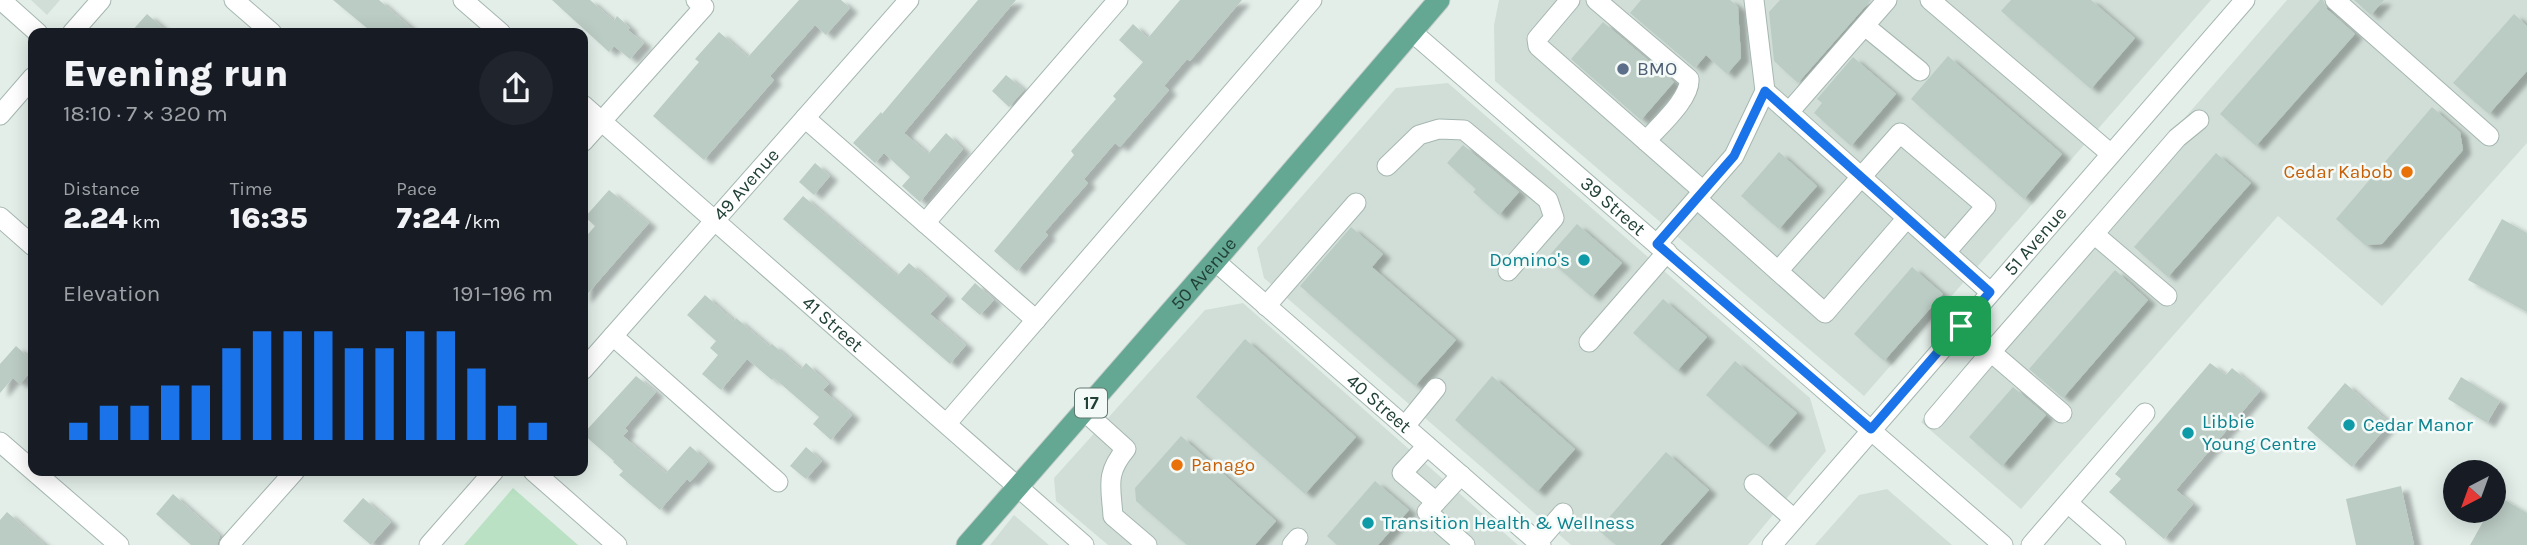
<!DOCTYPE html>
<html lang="en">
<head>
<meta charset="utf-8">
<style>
	body { margin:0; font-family:Karla,sans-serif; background:#20242c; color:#f1f3f6; height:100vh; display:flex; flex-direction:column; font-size:26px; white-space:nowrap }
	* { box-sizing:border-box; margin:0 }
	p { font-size:23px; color:#9ea1a6 }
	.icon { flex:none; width:38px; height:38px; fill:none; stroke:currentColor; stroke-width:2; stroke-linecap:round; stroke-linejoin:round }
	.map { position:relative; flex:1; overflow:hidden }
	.details { position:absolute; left:28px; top:28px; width:560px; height:448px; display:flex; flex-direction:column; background:#171b24; border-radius:14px; box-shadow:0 4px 18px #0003 }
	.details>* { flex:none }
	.needle { width:46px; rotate:221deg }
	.fabs { position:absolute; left:2443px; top:460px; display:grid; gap:14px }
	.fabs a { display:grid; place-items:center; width:63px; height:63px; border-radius:50%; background:#171b24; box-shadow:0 4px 18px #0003; font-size:35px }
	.pin { position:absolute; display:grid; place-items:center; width:60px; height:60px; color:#fff; margin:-30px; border-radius:14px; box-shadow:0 4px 10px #0006 }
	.round { display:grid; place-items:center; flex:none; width:74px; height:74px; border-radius:37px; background:#20242c }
	.summary { display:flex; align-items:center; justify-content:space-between; height:119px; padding:0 35px }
	h1 { font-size:38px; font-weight:800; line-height:52px }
	.figures { display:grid; grid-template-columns:repeat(3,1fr); gap:10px; height:119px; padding:7px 35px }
	.figures div { display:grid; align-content:center }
	.figures b { font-size:30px; font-weight:800 }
	.figures small { font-size:19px; font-weight:400 }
	.figures p { font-size:19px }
	.chart { height:196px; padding:14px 35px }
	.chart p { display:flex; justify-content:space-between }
	.chart svg { width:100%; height:126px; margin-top:7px; stroke:#1a73e8; stroke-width:6 }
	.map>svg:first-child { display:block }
</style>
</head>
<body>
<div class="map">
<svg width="2527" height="545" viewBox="0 0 2527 545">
	<defs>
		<filter id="shadow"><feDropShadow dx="8" dy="4.5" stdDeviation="2" flood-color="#0004"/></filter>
	</defs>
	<rect width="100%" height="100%" fill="#e3eee9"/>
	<g fill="#d1ded8">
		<path d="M31,0h29l-13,15z"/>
		<path d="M1499,0h712l-347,396 -369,-315 -1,-56z"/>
		<path d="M2287,0h240v143l-145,163 -104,-90 -257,293 -100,-87z"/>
		<path d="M1448,83l362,315 16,53 -78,94h-177l-307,-267 -7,-30 139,-160z"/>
		<path d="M1243,303l275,242h-410l-52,-44 -2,-23 151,-168z"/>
		<path d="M1887,489l65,56h-137l44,-50z"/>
		<path d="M1014,515l35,30h-59z"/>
	</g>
	<path fill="#bae1c3" d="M513,488l65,57h-114z"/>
	<g fill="#bbccc4" filter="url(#shadow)">
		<path d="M333,0h46l38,33h-44z"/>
		<path d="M552,0h38l24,21 3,-5 13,12 -2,2 16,13 -14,16 -16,-13 -5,6z"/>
		<path d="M799,0h42l9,8 -24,27 -11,-10 -45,51 4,4 -70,80 -51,-44 46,-54 -4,-3 24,-27 29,25z"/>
		<path d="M978,0h38l-112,133 24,21 18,-21 17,16 -43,53 -18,-16 8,-9 -26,-24 -9,10 -22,-20 28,-31 1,2z"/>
		<path d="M1180,0h62l-52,61 -3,-2 -23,27 5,4 -49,57 -5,-4 -31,36 4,4 -43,49 3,3 -31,36 -23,-20 80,-96 -3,-4 45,-52 -3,-3 30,-34 -24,-22 14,-16 15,14z"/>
		<path d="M1641,0h89l8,7 3,51 -14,16 -21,-19 -11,13 -65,-55z"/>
		<path d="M1780,0h91l-73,83 -24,-22 -5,-49z"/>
		<path d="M2011,0h80l44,38 -44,51 -90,-78z"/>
		<path d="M2320,0h3l4,9 28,25 -99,112 -36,-32z"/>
		<path d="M2354,0h30l-13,15z"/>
		<path d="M147,14l22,19h-39z"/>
		<path d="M2514,14l13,12v45l-38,43 -36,-31z"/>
		<path d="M1603,22l71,60 -33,38 -70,-61z"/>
		<path d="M1948,56l114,98 -38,45 -113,-100z"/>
		<path d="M1853,57l43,37 -45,52 -37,-33 8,-10 -5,-4z"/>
		<path d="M1006,75l18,15 -15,17 -17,-16z"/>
		<path d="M2432,107l28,25 3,18 -81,94 -17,1 -29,-26z"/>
		<path d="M1463,145l56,47 -20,23 -26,-23 3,-3 -29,-26z"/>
		<path d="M1779,152l38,34 -38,43 -38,-33z"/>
		<path d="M2216,153l35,30 -83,94 -34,-30z"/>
		<path d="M815,163l15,13 -16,19 -15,-13z"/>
		<path d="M609,190l40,33 -66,76v-59l12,-14 -10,-9z"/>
		<path d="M803,196l94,80 12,-13 38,33 -17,18 36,31 -16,19 -167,-145z"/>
		<path d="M2502,219l25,14v79l-59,-32z"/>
		<path d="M1577,224l45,39 -30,34 -45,-39z"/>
		<path d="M1351,227l32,27 -11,13 84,73 -41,46 -115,-100z"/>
		<path d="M1912,267l31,27 -59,67 -30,-27z"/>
		<path d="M2115,270l33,30 -85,98 -34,-29z"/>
		<path d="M975,283l19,17 -14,15 -19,-16z"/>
		<path d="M705,295l29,26 2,-3 33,28 3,-2 29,25 5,-6 23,21 -6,6 29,25 -21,25 -18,-16 6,-7 -45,-39 -2,2 -25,-21 -26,31 -19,-16 16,-19 -8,-7 6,-7 -29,-26z"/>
		<path d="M1663,299l44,38 -30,34 -44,-38z"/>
		<path d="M1245,339l111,98 -51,57 -109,-97z"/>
		<path d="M16,346l17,15v8l-13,15 -7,-6 -13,15v-29z"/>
		<path d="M1735,361l62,52 -30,34 -61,-52z"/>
		<path d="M2210,363l16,12 6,-7 28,23 -84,99 17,14 -29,35 -55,-47 12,-13 -6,-5z"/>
		<path d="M636,376l20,16 -31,36 3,3 -5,5 43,37 24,-27 18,16 -18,20 -3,-3 -27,31 -41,-35 4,-4 -10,-9 1,-1 -31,-27z"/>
		<path d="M1492,376l83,73 -38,43 -82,-72z"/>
		<path d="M2461,377l39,24 -13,22 -39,-24z"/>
		<path d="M2345,383l45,40 -38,44 -45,-39z"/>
		<path d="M2013,387l33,28 -44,51 -33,-29z"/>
		<path d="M1181,436l95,85 -21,24h-68l-51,-44 -1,-13z"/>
		<path d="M806,447l16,14 -16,18 -16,-13z"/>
		<path d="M1666,452l43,38 -49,55h-44l-18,-15z"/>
		<path d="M1375,481l34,29 -31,35h-41l-10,-9z"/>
		<path d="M2401,486l13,59h-58l-10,-46z"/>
		<path d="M173,494l47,42 -3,9h-26l-35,-31z"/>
		<path d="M2498,496l29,17v32h-57l19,-34h5v-8z"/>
		<path d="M363,498l28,24 -20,23 -28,-24z"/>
		<path d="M7,512l38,33h-45v-25z"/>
	</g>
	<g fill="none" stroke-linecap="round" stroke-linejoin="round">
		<defs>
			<g id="minor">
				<path d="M1,0l37,33"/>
				<path d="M234,0l38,33"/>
				<path d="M463,0l38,33"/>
				<path d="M1570,0l-33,39 1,7 165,145"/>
				<path d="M1596,0l93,79c2,19 -30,47 -43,62"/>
				<path d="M1930,0l181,154"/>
				<path d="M2335,0l154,136"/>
				<path d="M1865,26l55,45"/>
				<path id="s1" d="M1412,32l591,513"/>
				<path d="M72,33l29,-33"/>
				<path d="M1765,91l225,201"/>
				<path id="s2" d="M583,105l501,440"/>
				<path d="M1789,112l98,-112"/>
				<path d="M0,115l33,-38"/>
				<path d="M805,118l231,202"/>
				<path d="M583,142l121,-135 -8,-7"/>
				<path d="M1387,166l32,-31 20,-6 25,1 84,70 6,18 -46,53"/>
				<path d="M1697,199l128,114 82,-95"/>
				<path d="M0,217l33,29"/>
				<path d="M925,223l193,-223"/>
				<path d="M2094,234l83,-96 22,-18"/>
				<path d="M1657,244l77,-88 31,-65 -11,-91"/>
				<path id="s3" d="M1215,261l326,284"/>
				<path d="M1778,271l122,-138 86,73 -40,46"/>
				<path d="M1266,306l90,-103"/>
				<path d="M1961,326l30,26 103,-118 73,62"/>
				<path d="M613,336l165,146"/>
				<path d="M1589,342l78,-90"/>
				<path id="s4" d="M583,370l326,-370"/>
				<path d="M1084,411l42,38c-21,25 -15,37 -13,67l34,29"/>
				<path d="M1934,419l57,-67 71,61"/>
				<path d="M947,423l365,-423"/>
				<path d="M1405,426l31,-38"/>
				<path d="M0,442l119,103"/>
				<path d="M1427,446l-25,27 34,29"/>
				<path d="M533,471l84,74"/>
				<path d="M1461,475l-34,37 38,33"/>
				<path d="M1754,484l40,35"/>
				<path d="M2068,503l48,42"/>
				<path d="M1538,542l25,-29"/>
				<path d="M229,545l66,-74"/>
				<path d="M429,545l65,-74"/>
				<path d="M1292,545l6,-7"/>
				<path id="s5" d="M1772,545l473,-545"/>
				<path d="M2031,545l114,-132"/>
			</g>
			<g id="major">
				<path id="s6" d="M967,545l248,-284 224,-261"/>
			</g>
		</defs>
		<use href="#minor" stroke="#a5b7b0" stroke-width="21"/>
		<use href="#major" stroke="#c1cac7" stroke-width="23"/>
		<use href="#minor" stroke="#fff" stroke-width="19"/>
		<use href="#major" stroke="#64a793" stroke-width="21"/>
	</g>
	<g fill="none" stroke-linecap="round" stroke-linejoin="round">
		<defs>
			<path id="route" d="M1765,91l225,201 -119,137 -214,-185 77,-88z"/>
		</defs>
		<use href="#route" stroke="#fff" stroke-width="14"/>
		<use href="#route" stroke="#1a73e8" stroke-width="9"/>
	</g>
	<circle fill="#5c6f8a" stroke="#f4faf7" stroke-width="2.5" cx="1623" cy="69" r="7"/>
	<g fill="#e8710a" stroke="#f4faf7" stroke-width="2.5">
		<circle cx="2407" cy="172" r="7"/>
		<circle cx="1177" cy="465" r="7"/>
	</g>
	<g fill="#0f9aa8" stroke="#f4faf7" stroke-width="2.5">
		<circle cx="1584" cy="260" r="7"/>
		<circle cx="2349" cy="425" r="7"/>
		<circle cx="2188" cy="433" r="7"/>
		<circle cx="1368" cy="523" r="7"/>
	</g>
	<g text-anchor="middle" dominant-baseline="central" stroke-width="5" stroke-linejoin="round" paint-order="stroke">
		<rect fill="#f4faf7" stroke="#607871" stroke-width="2" x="1075" y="388.5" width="32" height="29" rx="5"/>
		<g font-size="18" font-weight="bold" fill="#214137">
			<text x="1091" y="403">17</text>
		</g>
		<g font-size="19" fill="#4e5e75" stroke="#f4faf7" text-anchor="start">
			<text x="1637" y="69">BMO</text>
		</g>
		<g font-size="19" fill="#c56008" stroke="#f4faf7" text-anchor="end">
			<text x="2393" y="172">Cedar Kabob</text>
			<text x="1191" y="465" text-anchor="start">Panago</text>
		</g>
		<g font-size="19" fill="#214137" stroke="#f4faf7">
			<text stroke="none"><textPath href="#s4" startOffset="247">49 Avenue</textPath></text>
			<text stroke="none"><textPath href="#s1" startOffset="266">39 Street</textPath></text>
			<text stroke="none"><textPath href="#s5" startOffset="402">51 Avenue</textPath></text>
			<text stroke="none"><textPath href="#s6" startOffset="360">50 Avenue</textPath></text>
			<text stroke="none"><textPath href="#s2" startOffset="332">41 Street</textPath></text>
			<text stroke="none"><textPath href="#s3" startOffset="217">40 Street</textPath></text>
		</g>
		<g font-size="19" fill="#0d838f" stroke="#f4faf7" text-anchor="start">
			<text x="1570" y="260" text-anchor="end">Domino's</text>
			<text x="2202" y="422">Libbie<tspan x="2202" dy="22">Young Centre</tspan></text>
			<text x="2363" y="425">Cedar Manor</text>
			<text x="1382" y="523">Transition Health &amp; Wellness</text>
		</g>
	</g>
</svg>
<div class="fabs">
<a><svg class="needle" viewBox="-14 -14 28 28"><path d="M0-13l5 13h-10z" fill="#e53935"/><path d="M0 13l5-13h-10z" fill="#9ea1a6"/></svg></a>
</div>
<div class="pin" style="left:1961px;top:326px;background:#1e9e55"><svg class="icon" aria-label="arrive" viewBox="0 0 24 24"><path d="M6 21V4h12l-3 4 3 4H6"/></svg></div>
<section class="details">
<div class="summary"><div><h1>Evening run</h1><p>18:10 · 7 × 320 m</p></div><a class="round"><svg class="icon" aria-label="share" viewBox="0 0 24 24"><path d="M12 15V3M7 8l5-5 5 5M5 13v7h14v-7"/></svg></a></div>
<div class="figures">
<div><p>Distance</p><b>2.24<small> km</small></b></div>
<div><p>Time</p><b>16:35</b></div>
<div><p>Pace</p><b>7:24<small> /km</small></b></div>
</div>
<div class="chart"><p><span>Elevation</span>191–196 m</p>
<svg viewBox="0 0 160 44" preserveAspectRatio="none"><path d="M5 44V38M15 44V32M25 44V32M35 44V25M45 44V25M55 44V12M65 44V6M75 44V6M85 44V6M95 44V12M105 44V12M115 44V6M125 44V6M135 44V19M145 44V32M155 44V38"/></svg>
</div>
</section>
</div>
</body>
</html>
